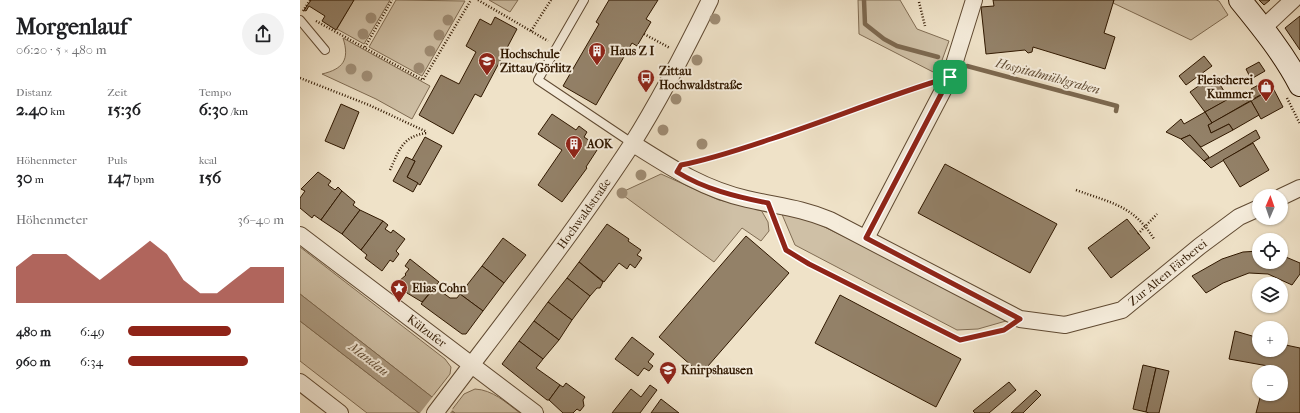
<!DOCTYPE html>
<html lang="de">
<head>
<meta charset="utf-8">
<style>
	body { margin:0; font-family:"IM FELL French Canon",serif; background:#f2f2f2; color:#202124; height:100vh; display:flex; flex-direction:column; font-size:15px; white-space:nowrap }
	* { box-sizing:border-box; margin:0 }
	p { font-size:13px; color:#757577 }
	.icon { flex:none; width:22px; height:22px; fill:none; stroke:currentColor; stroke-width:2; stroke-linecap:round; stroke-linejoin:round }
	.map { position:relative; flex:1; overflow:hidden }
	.drawer { display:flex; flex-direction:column; background:#fff; width:300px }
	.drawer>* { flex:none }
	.needle { width:26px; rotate:2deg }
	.tools { position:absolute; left:952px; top:189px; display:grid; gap:8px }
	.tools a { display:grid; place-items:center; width:36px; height:36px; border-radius:50%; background:#fff; box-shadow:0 1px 3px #0004; font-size:20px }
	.pin { position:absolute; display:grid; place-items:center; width:34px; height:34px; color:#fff; margin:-17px; border-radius:8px; box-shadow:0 2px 6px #0006 }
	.round { display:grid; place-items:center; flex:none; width:42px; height:42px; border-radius:21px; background:#f2f2f2 }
	.summary { display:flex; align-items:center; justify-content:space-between; height:68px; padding:0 16px }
	h1 { font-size:22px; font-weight:800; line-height:30px }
	.figures { display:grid; grid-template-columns:repeat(3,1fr); gap:6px; height:68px; padding:4px 16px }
	.figures div { display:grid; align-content:center }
	.figures b { font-size:17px; font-weight:800 }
	.figures small { font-size:11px; font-weight:400 }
	.figures p { font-size:11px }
	.chart { height:112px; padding:8px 16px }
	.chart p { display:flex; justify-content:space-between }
	.chart svg { width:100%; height:72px; margin-top:4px; fill:#8f2418; opacity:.7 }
	ul { padding:0 16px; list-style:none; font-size:13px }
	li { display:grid; grid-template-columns:64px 48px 1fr; align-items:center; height:30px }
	li i { height:10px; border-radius:5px; background:#8f2418 }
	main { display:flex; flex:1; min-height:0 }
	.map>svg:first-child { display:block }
</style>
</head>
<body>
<main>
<section class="drawer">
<div class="summary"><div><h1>Morgenlauf</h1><p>06:20 · 5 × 480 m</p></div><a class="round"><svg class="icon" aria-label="share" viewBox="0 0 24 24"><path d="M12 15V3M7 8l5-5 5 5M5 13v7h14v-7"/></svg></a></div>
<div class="figures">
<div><p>Distanz</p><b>2.40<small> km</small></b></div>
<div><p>Zeit</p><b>15:36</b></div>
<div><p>Tempo</p><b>6:30<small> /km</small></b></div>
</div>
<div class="figures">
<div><p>Höhenmeter</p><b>30<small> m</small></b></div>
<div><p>Puls</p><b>147<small> bpm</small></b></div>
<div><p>kcal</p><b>156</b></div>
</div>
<div class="chart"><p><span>Höhenmeter</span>36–40 m</p>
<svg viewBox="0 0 160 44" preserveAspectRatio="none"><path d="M0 44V22L10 14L20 14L30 14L40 22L50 30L60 22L70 14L80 6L90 14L100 30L110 38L120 38L130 30L140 22L150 22L160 22V44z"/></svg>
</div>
<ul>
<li><b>480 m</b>6:49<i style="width:66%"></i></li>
<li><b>960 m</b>6:34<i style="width:77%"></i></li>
</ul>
</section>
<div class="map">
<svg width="1000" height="413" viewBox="0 0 1000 413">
	<rect width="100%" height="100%" fill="#efe2c8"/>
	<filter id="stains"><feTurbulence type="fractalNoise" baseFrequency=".005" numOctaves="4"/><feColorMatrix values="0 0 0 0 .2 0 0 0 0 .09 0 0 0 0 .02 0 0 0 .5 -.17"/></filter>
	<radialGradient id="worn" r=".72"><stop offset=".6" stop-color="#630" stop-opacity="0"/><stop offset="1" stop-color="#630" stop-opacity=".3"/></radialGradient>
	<g fill="#cfc0a6" stroke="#806c53">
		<path d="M54,0h36l-26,44 -27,-15z"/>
		<path d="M96,0l69,1 -43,75 -53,-29z"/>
		<path d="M189,0h29l-8,12z"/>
		<path d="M558,0h42l17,29 32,12 -12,33 -78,-40z"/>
		<path d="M814,0h102l3,1 9,14 -37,25 -78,-37z"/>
		<path d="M43,38l87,48 -18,33 -36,-20 -54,-25c21,-5 28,-14 21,-36z"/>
		<path d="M361,174l58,26 41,8 8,14 1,9 -8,10 -19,-13 -28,34 -94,-69z"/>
		<path d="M481,212l31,9 62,30 132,70 -28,8 -21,1 -162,-85z"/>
		<path d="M0,247l145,112 6,8 -1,7 -18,23 -132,-103z"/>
		<path d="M0,321l119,92h-52l-67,-52z"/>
		<path d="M175,389c18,1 30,13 45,24h-65l-4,-2 13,-17z"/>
	</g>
	<path fill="#ae9d84" stroke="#7c684f" d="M0,294l132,103 23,16h-36l-119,-92z"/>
	<path fill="#efe2c8" d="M134,395l19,14 -3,4h-30z"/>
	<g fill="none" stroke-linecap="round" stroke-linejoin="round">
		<g stroke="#7c684f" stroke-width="4.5">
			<path d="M564,0l1,24 19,15 13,7 41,11"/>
			<path d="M667,66l150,40 -1,5"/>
		</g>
	</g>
	<g fill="#938168" stroke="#301800">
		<path d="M11,0h43l-18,30 -14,-9 3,-5 -16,-10 -3,5 -2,-1z"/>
		<path d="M309,0h49l-12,19 5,3 -14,24 -5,-3 -36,62 -33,-19 36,-62 -3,-2z"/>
		<path d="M693,0h121l-10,33 11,4 -10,32 -72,-22 -1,5 -4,1 -3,-3 -39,4 -5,-47 13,-1z"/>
		<path d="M959,0h11l-6,5z"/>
		<path d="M1000,16v34l-15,-22z"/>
		<path d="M195,17l22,12 -36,68 -6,-3 -22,40 -34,-19 22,-40 18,9 17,-32 -10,-6 14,-27 11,6z"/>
		<path d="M904,56l8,10 -26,19 -7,-9z"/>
		<path d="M959,62l6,9 -14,8 -5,-10z"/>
		<path d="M914,75l15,24 -24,13 -15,-20z"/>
		<path d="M962,83l5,8 -55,32 -7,-11 36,-20 1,3 6,-3h5l-2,-3z"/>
		<path d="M973,88l10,19 -22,12 -10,-18z"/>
		<path d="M951,101l8,14 -26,15 -4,-6 -18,9 -3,-8z"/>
		<path d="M41,104l18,8 -15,37 -19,-8z"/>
		<path d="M905,112l7,11 -4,2 3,8 18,-9 4,6 -32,17 -11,-12 -9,4 -15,-7 15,-13 3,5z"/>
		<path d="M252,114l24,16 3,-4 8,6 -3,5 15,10 -13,20 1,1 -25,34 -24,-17 24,-35 -24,-16z"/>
		<path d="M956,130l4,8 -49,30 -7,-7z"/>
		<path d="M890,135l19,22 -5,4 -23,-22z"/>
		<path d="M125,137l17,9 -22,39 -13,-8 8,-16 -3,-1z"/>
		<path d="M953,143l16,27 -29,17 -17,-27z"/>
		<path d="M106,157l9,4 -8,16 11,6 -5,9 -20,-11z"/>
		<path d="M645,164l112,60 -27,49 -112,-60z"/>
		<path d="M18,172l13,9 -3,4 7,5 3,-3 4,4 -21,29 -7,-5 -2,3 -12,-10v-10l5,-7 -4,-2z"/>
		<path d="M42,191l13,11 -2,3 7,5 -18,24 -21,-14z"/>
		<path d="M60,210l23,11 -22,29 -19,-16z"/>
		<path d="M827,219l23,29 -39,30 -23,-30z"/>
		<path d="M83,221l5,4 -3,4 6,4 2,-3 12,9 -9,12 3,3 -6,8 -3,-2 -8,11 -17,-13 2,-3 -6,-5z"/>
		<path d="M307,224l22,15 -1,2 13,9 -4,5 5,3 -7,10 -5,-4 -3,5 -8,-6 -15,19 -25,-20z"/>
		<path d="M446,236l43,37 -88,101 -42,-37z"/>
		<path d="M203,238l23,17 -22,28 -22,-17z"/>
		<path d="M959,251v11h22v-7l19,8v11l-8,11 -24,-11 -19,-1 -26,10 -17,10 -14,-17 30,-17 21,-7z"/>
		<path d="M110,259l29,23 -17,20 -15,-9 -9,-11 8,-7 -1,-1 4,-5 -4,-3z"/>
		<path d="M279,262l24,20 -3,6h-3l-7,8 -23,-18z"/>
		<path d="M182,266l22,17 -21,28 -23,-17z"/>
		<path d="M267,278l23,18 -18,24 -24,-18z"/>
		<path d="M135,287l15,11h7l3,-4 23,17 -17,23h-4l-41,-30z"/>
		<path d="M540,295l121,64 -25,48 -121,-64z"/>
		<path d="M248,302l24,18 -13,20 -25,-19z"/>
		<path d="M234,321l25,19 -16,19 -24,-18z"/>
		<path d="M935,331l24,7v12h22v-6l19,4v65h-44l5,-19h20v-22h-15l2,-6 -39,-7z"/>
		<path d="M332,337l22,17 -6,8 5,4 -4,5 -5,-3 -6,8 -23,-17z"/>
		<path d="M219,341l24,18 -7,9 24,17 -11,15h-2l-45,-36z"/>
		<path d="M843,365l13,3 -10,44 -13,-3z"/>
		<path d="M856,368l13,3 -10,42h-10l-3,-1z"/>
		<path d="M709,382l7,8 -27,23h-14l-2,-2z"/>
		<path d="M266,383l19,14 -2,3 1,6 -4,5 -3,-2 -4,4h-10l-14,-13 11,-15 3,2z"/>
		<path d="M350,385l7,5 -17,23h-28l19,-24 10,8z"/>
		<path d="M736,390l5,5 -18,18h-12z"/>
		<path d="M361,399l18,14h-28z"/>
	</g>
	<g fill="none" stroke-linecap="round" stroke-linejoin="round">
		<defs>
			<g id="lane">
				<path d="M284,0l-46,80 94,63"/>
				<path d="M0,20l25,30"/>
			</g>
			<g id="street">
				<path d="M963,28l30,-28"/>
				<path id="s1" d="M332,143c38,24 71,46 115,56 30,7 55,9 83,21l190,99 45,6 57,-15 78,-64 39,-29 20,-9"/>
				<path d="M981,197l19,-9"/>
				<path id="s2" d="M0,235l235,178"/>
				<path d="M566,238l84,-161 24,-77"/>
				<path d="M0,382l40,31"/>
				<path id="s3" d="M135,413c67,-89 136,-176 197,-269 29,-46 54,-95 78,-144"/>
			</g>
			<path id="secondary" d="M940,0c22,27 44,54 60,85"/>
		</defs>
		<use href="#lane" stroke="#604a32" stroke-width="10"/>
		<use href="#street" stroke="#604a32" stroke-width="18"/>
		<use href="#secondary" stroke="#301800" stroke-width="24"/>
		<g stroke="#301800" stroke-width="2.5" stroke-dasharray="1 2" stroke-linecap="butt">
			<path d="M178,0l70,41"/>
			<path d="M619,2l6,24"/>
			<path d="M3,11l7,-11"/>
			<path d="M16,21l107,59 48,-80"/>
			<path d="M231,31l20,-31"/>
			<path d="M344,34l26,14"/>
			<path d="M65,47l27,-47"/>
			<path d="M0,78l69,27 58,27"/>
			<path d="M987,98l13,26"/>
			<path d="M395,162l34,-9 118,-40 84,-30"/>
			<path d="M90,170c9,-19 12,-34 37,-37"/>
			<path d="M776,190c35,13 57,15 78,49"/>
			<path d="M474,220l11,29 24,16 151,75 22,-4 25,-8"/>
			<path d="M838,234l19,-20"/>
		</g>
		<use href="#lane" stroke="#f5ecdb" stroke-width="8"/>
		<use href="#street" stroke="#f5ecdb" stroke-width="16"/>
		<use href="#secondary" stroke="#f5ecdb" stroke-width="22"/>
	</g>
	<g fill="#a08e76">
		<circle cx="71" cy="18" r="5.5"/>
		<circle cx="415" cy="19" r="5.5"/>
		<circle cx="148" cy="20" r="5.5"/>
		<circle cx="63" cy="34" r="5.5"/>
		<circle cx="139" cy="35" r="5.5"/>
		<circle cx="130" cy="51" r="5.5"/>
		<circle cx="397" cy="60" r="5.5"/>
		<circle cx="119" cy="68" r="5.5"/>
		<circle cx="51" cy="69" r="5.5"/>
		<circle cx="67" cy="76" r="5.5"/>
		<circle cx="376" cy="99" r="5.5"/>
		<circle cx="363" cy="130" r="5.5"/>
		<circle cx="402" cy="144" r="5.5"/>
		<circle cx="341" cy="175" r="5.5"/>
		<circle cx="322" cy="193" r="5.5"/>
	</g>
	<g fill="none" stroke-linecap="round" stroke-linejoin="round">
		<defs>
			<path id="route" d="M650,77l-84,161 154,81 -16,11 -44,10 -151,-76 -23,-14 -18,-47c-31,-6 -64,-14 -91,-31l4,-7c31,-6 60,-16 90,-26 60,-20 119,-44 179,-62z"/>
		</defs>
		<use href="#route" stroke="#fff" stroke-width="8"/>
		<use href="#route" stroke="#8f2418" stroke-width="5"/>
	</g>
	<defs>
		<symbol id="building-pin" viewBox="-11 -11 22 30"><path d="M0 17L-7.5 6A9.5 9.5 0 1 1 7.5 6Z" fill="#8f2418" stroke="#f5ecdb"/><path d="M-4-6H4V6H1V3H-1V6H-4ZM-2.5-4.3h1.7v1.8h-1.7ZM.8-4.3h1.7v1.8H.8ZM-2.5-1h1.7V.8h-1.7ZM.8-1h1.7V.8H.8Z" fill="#fff"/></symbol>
		<symbol id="university-pin" viewBox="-11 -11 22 30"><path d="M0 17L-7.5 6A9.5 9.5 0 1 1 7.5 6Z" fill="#8f2418" stroke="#f5ecdb"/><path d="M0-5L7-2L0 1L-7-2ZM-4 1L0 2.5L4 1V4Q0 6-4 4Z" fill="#fff"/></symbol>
		<symbol id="bus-pin" viewBox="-11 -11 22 30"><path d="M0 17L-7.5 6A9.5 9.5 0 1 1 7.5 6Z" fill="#8f2418" stroke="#f5ecdb"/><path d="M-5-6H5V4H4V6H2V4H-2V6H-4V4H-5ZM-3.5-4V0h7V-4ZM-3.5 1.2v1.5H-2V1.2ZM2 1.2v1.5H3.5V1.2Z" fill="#fff"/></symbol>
		<symbol id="shop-pin" viewBox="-11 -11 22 30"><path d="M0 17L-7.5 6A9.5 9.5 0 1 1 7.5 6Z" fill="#8f2418" stroke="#f5ecdb"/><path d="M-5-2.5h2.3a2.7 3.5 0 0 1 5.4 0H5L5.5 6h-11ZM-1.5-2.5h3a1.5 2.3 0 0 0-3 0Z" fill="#fff"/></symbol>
		<symbol id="sight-pin" viewBox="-11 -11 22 30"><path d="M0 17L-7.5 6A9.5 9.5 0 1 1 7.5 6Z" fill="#8f2418" stroke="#f5ecdb"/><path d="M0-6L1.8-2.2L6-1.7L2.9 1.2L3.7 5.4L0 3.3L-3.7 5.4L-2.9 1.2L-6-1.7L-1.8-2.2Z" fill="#fff"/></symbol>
		<symbol id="school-pin" viewBox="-11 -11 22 30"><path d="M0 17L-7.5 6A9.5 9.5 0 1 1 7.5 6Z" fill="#8f2418" stroke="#f5ecdb"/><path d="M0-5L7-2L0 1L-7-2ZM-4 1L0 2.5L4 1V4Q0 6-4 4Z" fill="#fff"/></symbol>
	</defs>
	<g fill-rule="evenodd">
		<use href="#building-pin" x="287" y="41" width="20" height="27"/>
		<use href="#university-pin" x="177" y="51" width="20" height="27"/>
		<use href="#bus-pin" x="336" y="68" width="20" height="27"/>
		<use href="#shop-pin" x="956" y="77" width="20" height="27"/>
		<use href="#building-pin" x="264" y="134" width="20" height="27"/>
		<use href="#sight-pin" x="89" y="278" width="20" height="27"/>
		<use href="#school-pin" x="358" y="360" width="20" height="27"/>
	</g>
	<g text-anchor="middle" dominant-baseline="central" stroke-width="4" stroke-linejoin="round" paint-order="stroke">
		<g font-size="12" font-weight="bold" fill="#301800" stroke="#f5ecdb" text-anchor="start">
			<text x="310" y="51">Haus Z I</text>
			<text x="200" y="54">Hochschule<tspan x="200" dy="14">Zittau/Görlitz</tspan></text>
			<text x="359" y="71">Zittau<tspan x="359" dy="14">Hochwaldstraße</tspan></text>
			<text x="953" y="80" text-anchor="end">Fleischerei<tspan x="953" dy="14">Kummer</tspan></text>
			<text x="287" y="144">AOK</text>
			<text x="112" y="288">Elias Cohn</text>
			<text x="381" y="370">Knirpshausen</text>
		</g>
		<g font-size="12" fill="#301800" stroke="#f5ecdb">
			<text stroke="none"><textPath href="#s3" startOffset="249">Hochwaldstraße</textPath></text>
			<text stroke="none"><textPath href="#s1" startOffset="592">Zur Alten Färberei</textPath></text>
			<text stroke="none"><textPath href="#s2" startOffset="159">Külzufer</textPath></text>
		</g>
		<g font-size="13" font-style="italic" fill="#624d35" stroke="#f5ecdb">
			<text transform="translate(748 76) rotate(15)">Hospitalmühlgraben</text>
			<text transform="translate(69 359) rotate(38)">Mandau</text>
		</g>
	</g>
	<rect width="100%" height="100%" filter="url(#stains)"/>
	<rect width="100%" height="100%" fill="url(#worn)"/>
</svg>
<div class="tools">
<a><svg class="needle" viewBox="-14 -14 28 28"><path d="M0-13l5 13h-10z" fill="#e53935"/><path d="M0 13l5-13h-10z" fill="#757577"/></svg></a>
<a><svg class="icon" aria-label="locate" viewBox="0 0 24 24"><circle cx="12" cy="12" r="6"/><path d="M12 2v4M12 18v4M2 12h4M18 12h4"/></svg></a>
<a><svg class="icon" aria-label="layers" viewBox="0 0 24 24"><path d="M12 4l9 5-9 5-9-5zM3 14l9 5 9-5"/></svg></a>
<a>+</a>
<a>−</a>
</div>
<div class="pin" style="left:650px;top:77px;background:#1e9e55"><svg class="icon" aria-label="arrive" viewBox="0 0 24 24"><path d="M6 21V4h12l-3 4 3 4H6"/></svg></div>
</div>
</main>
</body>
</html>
